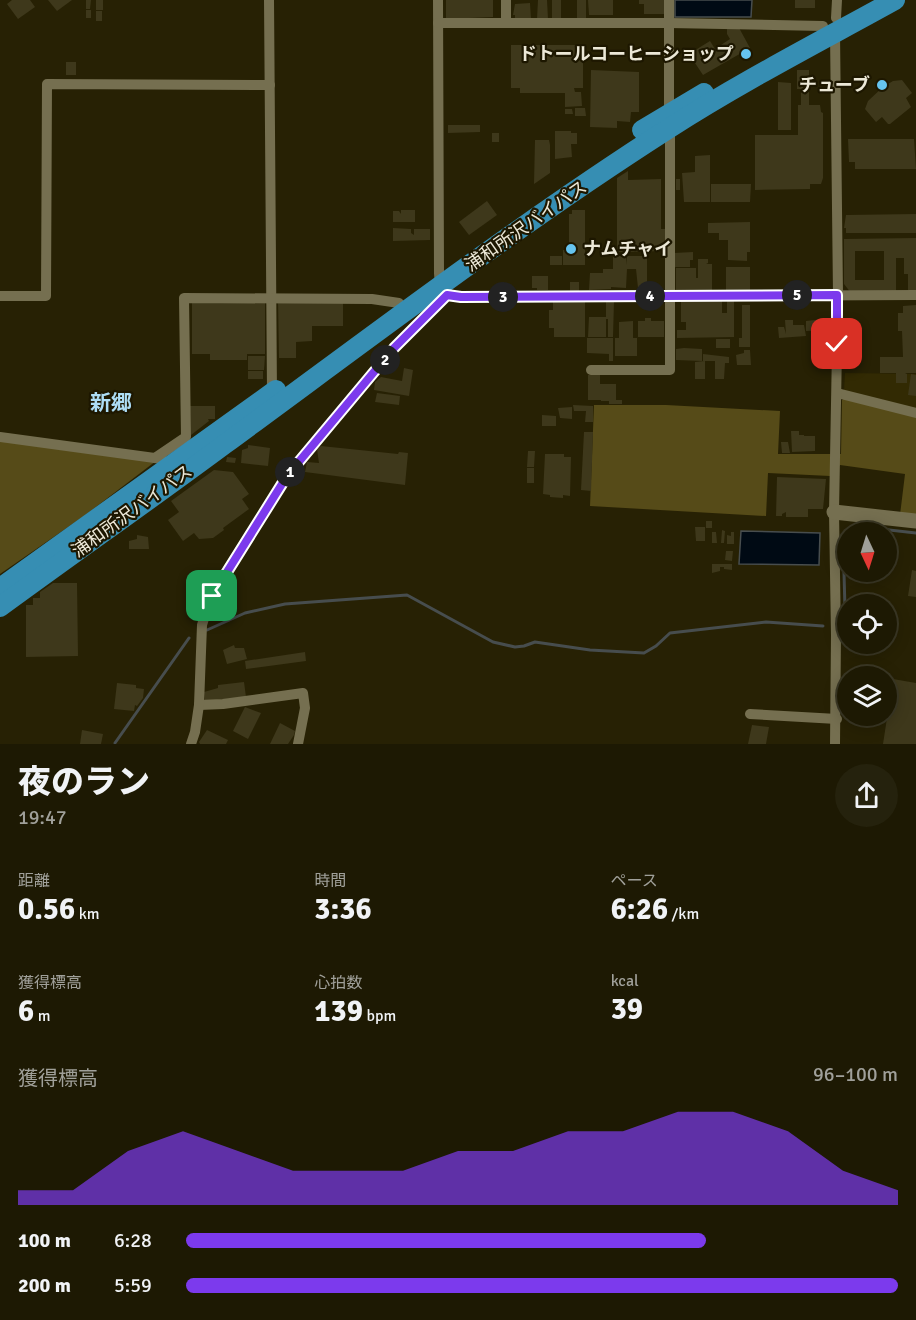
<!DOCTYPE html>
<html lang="ja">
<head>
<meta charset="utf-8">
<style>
	body { margin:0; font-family:Signika,"Noto Sans JP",sans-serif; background:#25220d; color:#f1f3f6; height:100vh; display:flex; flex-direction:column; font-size:22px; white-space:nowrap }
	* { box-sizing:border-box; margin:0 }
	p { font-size:20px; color:#a0a09a }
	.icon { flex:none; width:33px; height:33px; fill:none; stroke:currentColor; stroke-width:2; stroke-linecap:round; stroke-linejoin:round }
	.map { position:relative; height:744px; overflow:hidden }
	.drawer { display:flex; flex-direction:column; background:#1d1903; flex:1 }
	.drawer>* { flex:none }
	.needle { width:39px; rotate:176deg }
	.tools { position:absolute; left:837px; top:522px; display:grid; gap:12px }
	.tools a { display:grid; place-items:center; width:60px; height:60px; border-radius:50%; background:#1d1903; box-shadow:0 3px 15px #0003,0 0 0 2px #3b3825; font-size:30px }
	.pin { position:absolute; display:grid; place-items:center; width:51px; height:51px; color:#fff; margin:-26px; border-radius:12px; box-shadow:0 3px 9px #0006 }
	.km { position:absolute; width:30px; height:30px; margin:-15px; border-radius:50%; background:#222; color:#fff; font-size:16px; line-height:30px; text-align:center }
	.round { display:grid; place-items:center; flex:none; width:63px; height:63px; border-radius:32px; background:#25220d }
	.summary { display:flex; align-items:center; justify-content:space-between; height:102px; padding:0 18px }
	h1 { font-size:33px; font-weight:800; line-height:45px }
	.stats { display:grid; grid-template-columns:repeat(3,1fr); gap:9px; height:102px; padding:6px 18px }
	.stats div { display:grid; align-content:center }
	.stats b { font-size:30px; font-weight:800 }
	.stats small { font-size:16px; font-weight:400 }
	.stats p { font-size:16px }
	.chart { height:168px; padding:12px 18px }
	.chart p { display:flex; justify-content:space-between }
	.chart svg { width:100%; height:108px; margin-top:6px; fill:#7c3aed; opacity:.7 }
	ul { padding:0 18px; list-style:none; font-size:20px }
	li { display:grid; grid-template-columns:96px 72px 1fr; align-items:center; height:45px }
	li i { height:15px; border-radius:8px; background:#7c3aed }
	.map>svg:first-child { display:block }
</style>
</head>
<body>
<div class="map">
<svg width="916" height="744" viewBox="0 0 916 744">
	<rect width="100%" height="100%" fill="#272104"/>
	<path fill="#322a03" d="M845,373l71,1v35l-72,-18z"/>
	<g fill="#564b18">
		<path d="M846,397l70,18v102l-16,-2 5,-41 -65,-9 -10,11 -62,-3 -2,43 -176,-10 4,-101h72l114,6 -2,43h63l1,-54z"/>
		<path d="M0,441l156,20 -72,55 -84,58z"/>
	</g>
	<g fill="#000a14" stroke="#474d4e" stroke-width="1.5">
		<path d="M675,0h77l-1,17h-76z"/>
		<path d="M741,531l79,2 -1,32 -80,-1z"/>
	</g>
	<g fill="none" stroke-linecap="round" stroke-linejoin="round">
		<g stroke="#474d4e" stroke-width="3">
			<path d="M845,610l-2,-75 11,-9 62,7"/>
			<path d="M207,630l38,-17 40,-9 122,-9 86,47 22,5 9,-1 11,-4 55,8 54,3 12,-7 14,-13 96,-11 57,4"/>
			<path d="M115,743l74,-105"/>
		</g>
	</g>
	<g fill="#3e381b" fill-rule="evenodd">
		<path d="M12,0h18l5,7 -17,12 -11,-15z"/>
		<path d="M48,0h24l-15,11z"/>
		<path d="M86,0h5l-1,9h-4z"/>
		<rect x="96" y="0" width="7" height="10"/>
		<path d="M446,0h47v17l-47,2z"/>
		<path d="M538,0h9l1,19h-11z"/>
		<rect x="552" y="0" width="9" height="19"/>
		<rect x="577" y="0" width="9" height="18"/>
		<path d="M588,0h25v15h-24z"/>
		<path d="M639,0h26v14h-21v-10h-5z"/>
		<rect x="795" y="0" width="20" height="8"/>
		<path d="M530,3l1,16h-16v-4h-2l2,-11z"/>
		<rect x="86" y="10" width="5" height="8"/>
		<rect x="96" y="11" width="6" height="10"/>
		<path d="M727,26h11l12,22 -47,27 -14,-21 21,-13 5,8 15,-10 -3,-5z"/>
		<path d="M511,45h72v43h-9l1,4h6l1,14 -17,1v-14h-45v-5h-9z"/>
		<rect x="66" y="62" width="10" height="13"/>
		<path d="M591,70l48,2v40h-8l-1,10 -13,-1v7l-27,-1z"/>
		<rect x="797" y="70" width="12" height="19"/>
		<path d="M902,80l10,13 -6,5 5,9 -21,17h-2l-6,-7 -6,5 -11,-13 3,-8 15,-14 10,-6z"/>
		<path d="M778,82l13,1v47h-13z"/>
		<path d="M801,90h8v15h11l1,7 2,1v65l-2,6h-11v5l-55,1v-55h43v-30h3z"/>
		<path d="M575,108h10l1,8h-11z"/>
		<path d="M565,109h7l1,5h-8z"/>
		<path d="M448,125h32v7l-32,1z"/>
		<path d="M555,131h16v2h6v11h-6l1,13 -17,2z"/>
		<rect x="492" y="133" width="7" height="9"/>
		<path d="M848,139h66l2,30h-61v-7h-6z"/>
		<path d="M535,140h14l1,5v28l-16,11z"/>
		<path d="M710,155v47h-26l-2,-29 13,-1v-16z"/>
		<path d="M628,171v9l33,-1v50h5v22l-49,1v-74z"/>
		<rect x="676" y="179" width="4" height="11"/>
		<path d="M711,184h40l-1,18h-39z"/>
		<path d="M487,201l10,14 -28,20 -10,-13z"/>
		<path d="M401,210h14v12h-22v-11h6l2,3z"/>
		<path d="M572,210h13v55h-22v-15h6v-36h3z"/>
		<path d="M916,214v19h-70v-5h-2l2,-13z"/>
		<path d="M750,222v30h-3v9l-19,-1v-20h-9v-7h-11v-10z"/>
		<path d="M393,228l18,1v4l3,2v-6h16v11l-37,1z"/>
		<path d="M916,238v53h-8v-17h-4v-16h-8v34l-45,1 -7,-9v-45zM855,251h29v29h-29z"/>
		<path d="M693,252v8h-3v7h-16v-14z"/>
		<rect x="550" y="256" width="12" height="9"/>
		<path d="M613,256h13l1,9v-9h20v32h-9l-2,-19h-9l-1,19 -15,-1v2l-22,1 1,-17h13v-4h10z"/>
		<path d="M698,259h10v4l-2,1h6v27h-36v-23h20v10h2z"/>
		<rect x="726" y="267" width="24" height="24"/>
		<path d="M532,276h16v14h-11v-2h-5z"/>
		<rect x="570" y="282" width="9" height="9"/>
		<path d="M343,300v26h-31v15l-16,1v16h-17l-1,-57z"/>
		<path d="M192,301h73v53h-18v6h-37v-6h-18z"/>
		<path d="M553,301h32v36h-31v-9h-5v-18h4z"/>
		<path d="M606,301h8l-1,36h-5v-18h-2v18h-18l1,-20h17z"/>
		<path d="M681,301h41v12h5v-12h7v36l-57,1v-8h9v-8h-5z"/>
		<path d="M742,305h8v42h-11v-9h3z"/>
		<path d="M916,305v68h-11l2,1v9h-11v-10h-16v-16h23l-1,-26h-4v-18h5v-7z"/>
		<path d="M645,318h6v3h13v16h-26v-16h7z"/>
		<path d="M824,319v3l7,-1v9l-25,1v-10z"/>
		<path d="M785,320h8v5h11l2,11 -27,2 -1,-11h6l2,7z"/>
		<path d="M633,321v17h4v18h-22v-18h4v-16z"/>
		<path d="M587,338h26v23h-4v-7l-22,-1z"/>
		<rect x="716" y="339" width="14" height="9"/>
		<path d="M684,348l18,1v12l-26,-1v-11z"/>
		<path d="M744,350h6l1,15h-14l-1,-10 8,-2z"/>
		<path d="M703,354l26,3v6h-4l-1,16h-9v-18h-12z"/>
		<path d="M248,356h17l-1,14h-16z"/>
		<path d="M705,361v18h-10v-17z"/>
		<path d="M404,368l9,2 -4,26 -35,-6 1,-8 6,-5 21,4z"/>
		<rect x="248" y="371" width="15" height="8"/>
		<path d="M600,374v10h16v16h6v4h-13v-3h-8v-1h-13v-25z"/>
		<path d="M911,374l5,1v21l-8,-1z"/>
		<path d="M377,393l23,3 -1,9 -24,-3z"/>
		<path d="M573,405l20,1v16h-8l1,-11h-12z"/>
		<path d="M190,406h25v13h-7l1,2 -18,14z"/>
		<path d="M572,407v12l-12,-1 -2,-10z"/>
		<path d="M542,415l14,1v10h-14z"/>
		<path d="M791,431h8v4h5v1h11v15l-23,1z"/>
		<path d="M584,432h9l-2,59 -10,-1z"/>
		<path d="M781,442h7l2,11h-8z"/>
		<path d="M248,445l22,3 -2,18 -27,-3 1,-13 6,-2z"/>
		<path d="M321,446l77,8 1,-2 9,1 -3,32 -100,-13 2,-10 12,1 -2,-14z"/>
		<path d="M528,451h7l-1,16h-7z"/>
		<path d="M545,454h19v3h7l-1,39 -7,-1v3l-13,-1v-2l-7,-1z"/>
		<path d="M227,457l9,1 -1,5 -9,-1z"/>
		<rect x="527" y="468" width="7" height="15"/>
		<path d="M214,470l19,2 16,22 -7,5 7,10 -26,19 1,2 -11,8 -14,1 -5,-6 -11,8 -15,-21 11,-8 -8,-11z"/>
		<path d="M777,477l49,2 -3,30h-15v8h-22v-5l-4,2v2h-6z"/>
		<rect x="706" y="521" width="6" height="7"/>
		<path d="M695,527h10v14h-9z"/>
		<path d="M722,530l3,1 -1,12h-3z"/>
		<path d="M712,532h4l1,11h-5z"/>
		<path d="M731,532h3v12h-7v-9l4,1z"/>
		<path d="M137,535l11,2 1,12h-20v-8l8,-2z"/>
		<path d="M726,551h7l-1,10 -7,-1z"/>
		<path d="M712,564h20v6l-8,-1v-2h-4v4l-8,2z"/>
		<path d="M912,570l4,1v26l-8,-1z"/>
		<path d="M53,583h24l1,73 -52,1v-52h7v-7h7v-6z"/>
		<path d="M234,645l1,3h9l3,11 -20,5 -4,-14z"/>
		<path d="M305,652l1,9 -60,8 -1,-8z"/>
		<path d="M893,679l23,4v61h-33z"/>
		<path d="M244,682l2,15 -41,4 -1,-9 14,-4v-3z"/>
		<path d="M117,683l19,2v3l8,1 -1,9 -6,8 -2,-1 -1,6 -20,-2z"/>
		<path d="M245,707l16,6 -13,26 -15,-8z"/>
		<path d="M280,723l15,8 -1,4 -6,9h-18z"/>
		<path d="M752,725l17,2 -3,17h-18z"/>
		<path d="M82,730l21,4 -2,10h-21z"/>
		<path d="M207,730l21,10 -2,4h-26l-1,-2z"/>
	</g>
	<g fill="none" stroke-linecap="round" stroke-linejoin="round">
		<g stroke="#756f50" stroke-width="10">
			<path d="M269,0l3,393"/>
			<path d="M438,0l1,273 1,13 7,9 14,2 455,-2"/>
			<path d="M506,0v23"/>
			<path d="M669,0v112"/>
			<path d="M836,18l1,-18"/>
			<path d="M438,23h231l154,3"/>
			<path d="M0,296h46l1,-212 223,1"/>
			<path d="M591,370h79v-242"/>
			<path d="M837,393l79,20"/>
			<path d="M0,437l162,22"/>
			<path d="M155,458l31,-21 -2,-139 188,1 27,4"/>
			<path d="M199,705l24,-1 80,-11 2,15 -7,36"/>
			<path d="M750,714l87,5"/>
			<path d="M191,744l4,-12 4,-27 3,-80 9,-29 76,-120 107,-128 53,-53"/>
			<path d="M835,744l1,-109 -2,-123 4,-217 -3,-262"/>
		</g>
		<path stroke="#756f50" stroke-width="15" d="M834,512l82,9"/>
		<g stroke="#368eb3" stroke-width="20">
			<path d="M642,130l62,-37"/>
			<path d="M0,588l276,-198"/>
			<path d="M0,607c75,-55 151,-108 225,-163 146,-107 290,-217 443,-315 73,-47 151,-87 227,-129"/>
		</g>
	</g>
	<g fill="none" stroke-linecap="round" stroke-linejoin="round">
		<defs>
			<path id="route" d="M212,596l75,-120 107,-128 53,-53 14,2 376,-2v49"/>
		</defs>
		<use href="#route" stroke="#fff" stroke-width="12"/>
		<use href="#route" stroke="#7c3aed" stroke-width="8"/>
	</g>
	<g fill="#66c4ef" stroke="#1d1700" stroke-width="2">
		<circle cx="746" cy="54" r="6"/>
		<circle cx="882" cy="85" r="6"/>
		<circle cx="571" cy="249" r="6"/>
	</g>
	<g text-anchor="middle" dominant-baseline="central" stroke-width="4.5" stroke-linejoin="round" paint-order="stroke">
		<g font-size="18" font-weight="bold" fill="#ece8d7" stroke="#1d1700" text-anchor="end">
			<text x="734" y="54">ドトールコーヒーショップ</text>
			<text x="870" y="85">チューブ</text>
			<text x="583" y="249" text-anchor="start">ナムチャイ</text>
		</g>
		<g font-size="18" fill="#ece8d7" stroke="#1d1700">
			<text transform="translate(526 226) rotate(-35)">浦和所沢バイパス</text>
			<text transform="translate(132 511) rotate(-36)">浦和所沢バイパス</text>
		</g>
		<g font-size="21" font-weight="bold" fill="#adddf5" stroke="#1d1700">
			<text x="111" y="403">新郷</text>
		</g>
	</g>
</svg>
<div class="tools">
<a><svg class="needle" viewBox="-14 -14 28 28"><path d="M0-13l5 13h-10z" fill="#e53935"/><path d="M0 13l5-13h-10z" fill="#a0a09a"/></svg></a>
<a><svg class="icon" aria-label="locate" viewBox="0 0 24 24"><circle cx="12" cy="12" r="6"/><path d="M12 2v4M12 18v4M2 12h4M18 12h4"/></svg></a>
<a><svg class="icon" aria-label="layers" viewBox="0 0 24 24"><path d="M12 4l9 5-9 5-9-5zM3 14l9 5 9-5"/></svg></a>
</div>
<div class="pin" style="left:212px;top:596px;background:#1e9e55"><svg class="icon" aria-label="arrive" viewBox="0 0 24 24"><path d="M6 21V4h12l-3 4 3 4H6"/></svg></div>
<div class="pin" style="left:837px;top:344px;background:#d93025"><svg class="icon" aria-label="check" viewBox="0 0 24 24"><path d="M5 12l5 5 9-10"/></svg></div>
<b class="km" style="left:290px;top:472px">1</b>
<b class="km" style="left:385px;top:360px">2</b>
<b class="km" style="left:503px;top:297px">3</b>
<b class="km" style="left:650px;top:296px">4</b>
<b class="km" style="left:797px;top:295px">5</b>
</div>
<section class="drawer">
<div class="summary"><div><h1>夜のラン</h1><p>19:47</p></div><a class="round"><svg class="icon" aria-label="share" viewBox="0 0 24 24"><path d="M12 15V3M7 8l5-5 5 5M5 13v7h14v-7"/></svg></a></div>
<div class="stats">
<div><p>距離</p><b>0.56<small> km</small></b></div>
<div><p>時間</p><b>3:36</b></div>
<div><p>ペース</p><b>6:26<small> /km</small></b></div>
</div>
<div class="stats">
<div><p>獲得標高</p><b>6<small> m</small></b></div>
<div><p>心拍数</p><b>139<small> bpm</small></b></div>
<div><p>kcal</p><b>39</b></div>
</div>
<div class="chart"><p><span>獲得標高</span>96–100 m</p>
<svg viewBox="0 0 160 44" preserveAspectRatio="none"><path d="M0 44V38L10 38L20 22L30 14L40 22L50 30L60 30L70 30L80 22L90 22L100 14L110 14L120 6L130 6L140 14L150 30L160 38V44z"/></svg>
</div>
<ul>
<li><b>100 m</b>6:28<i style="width:73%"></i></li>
<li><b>200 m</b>5:59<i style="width:100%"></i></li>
</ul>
</section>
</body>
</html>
